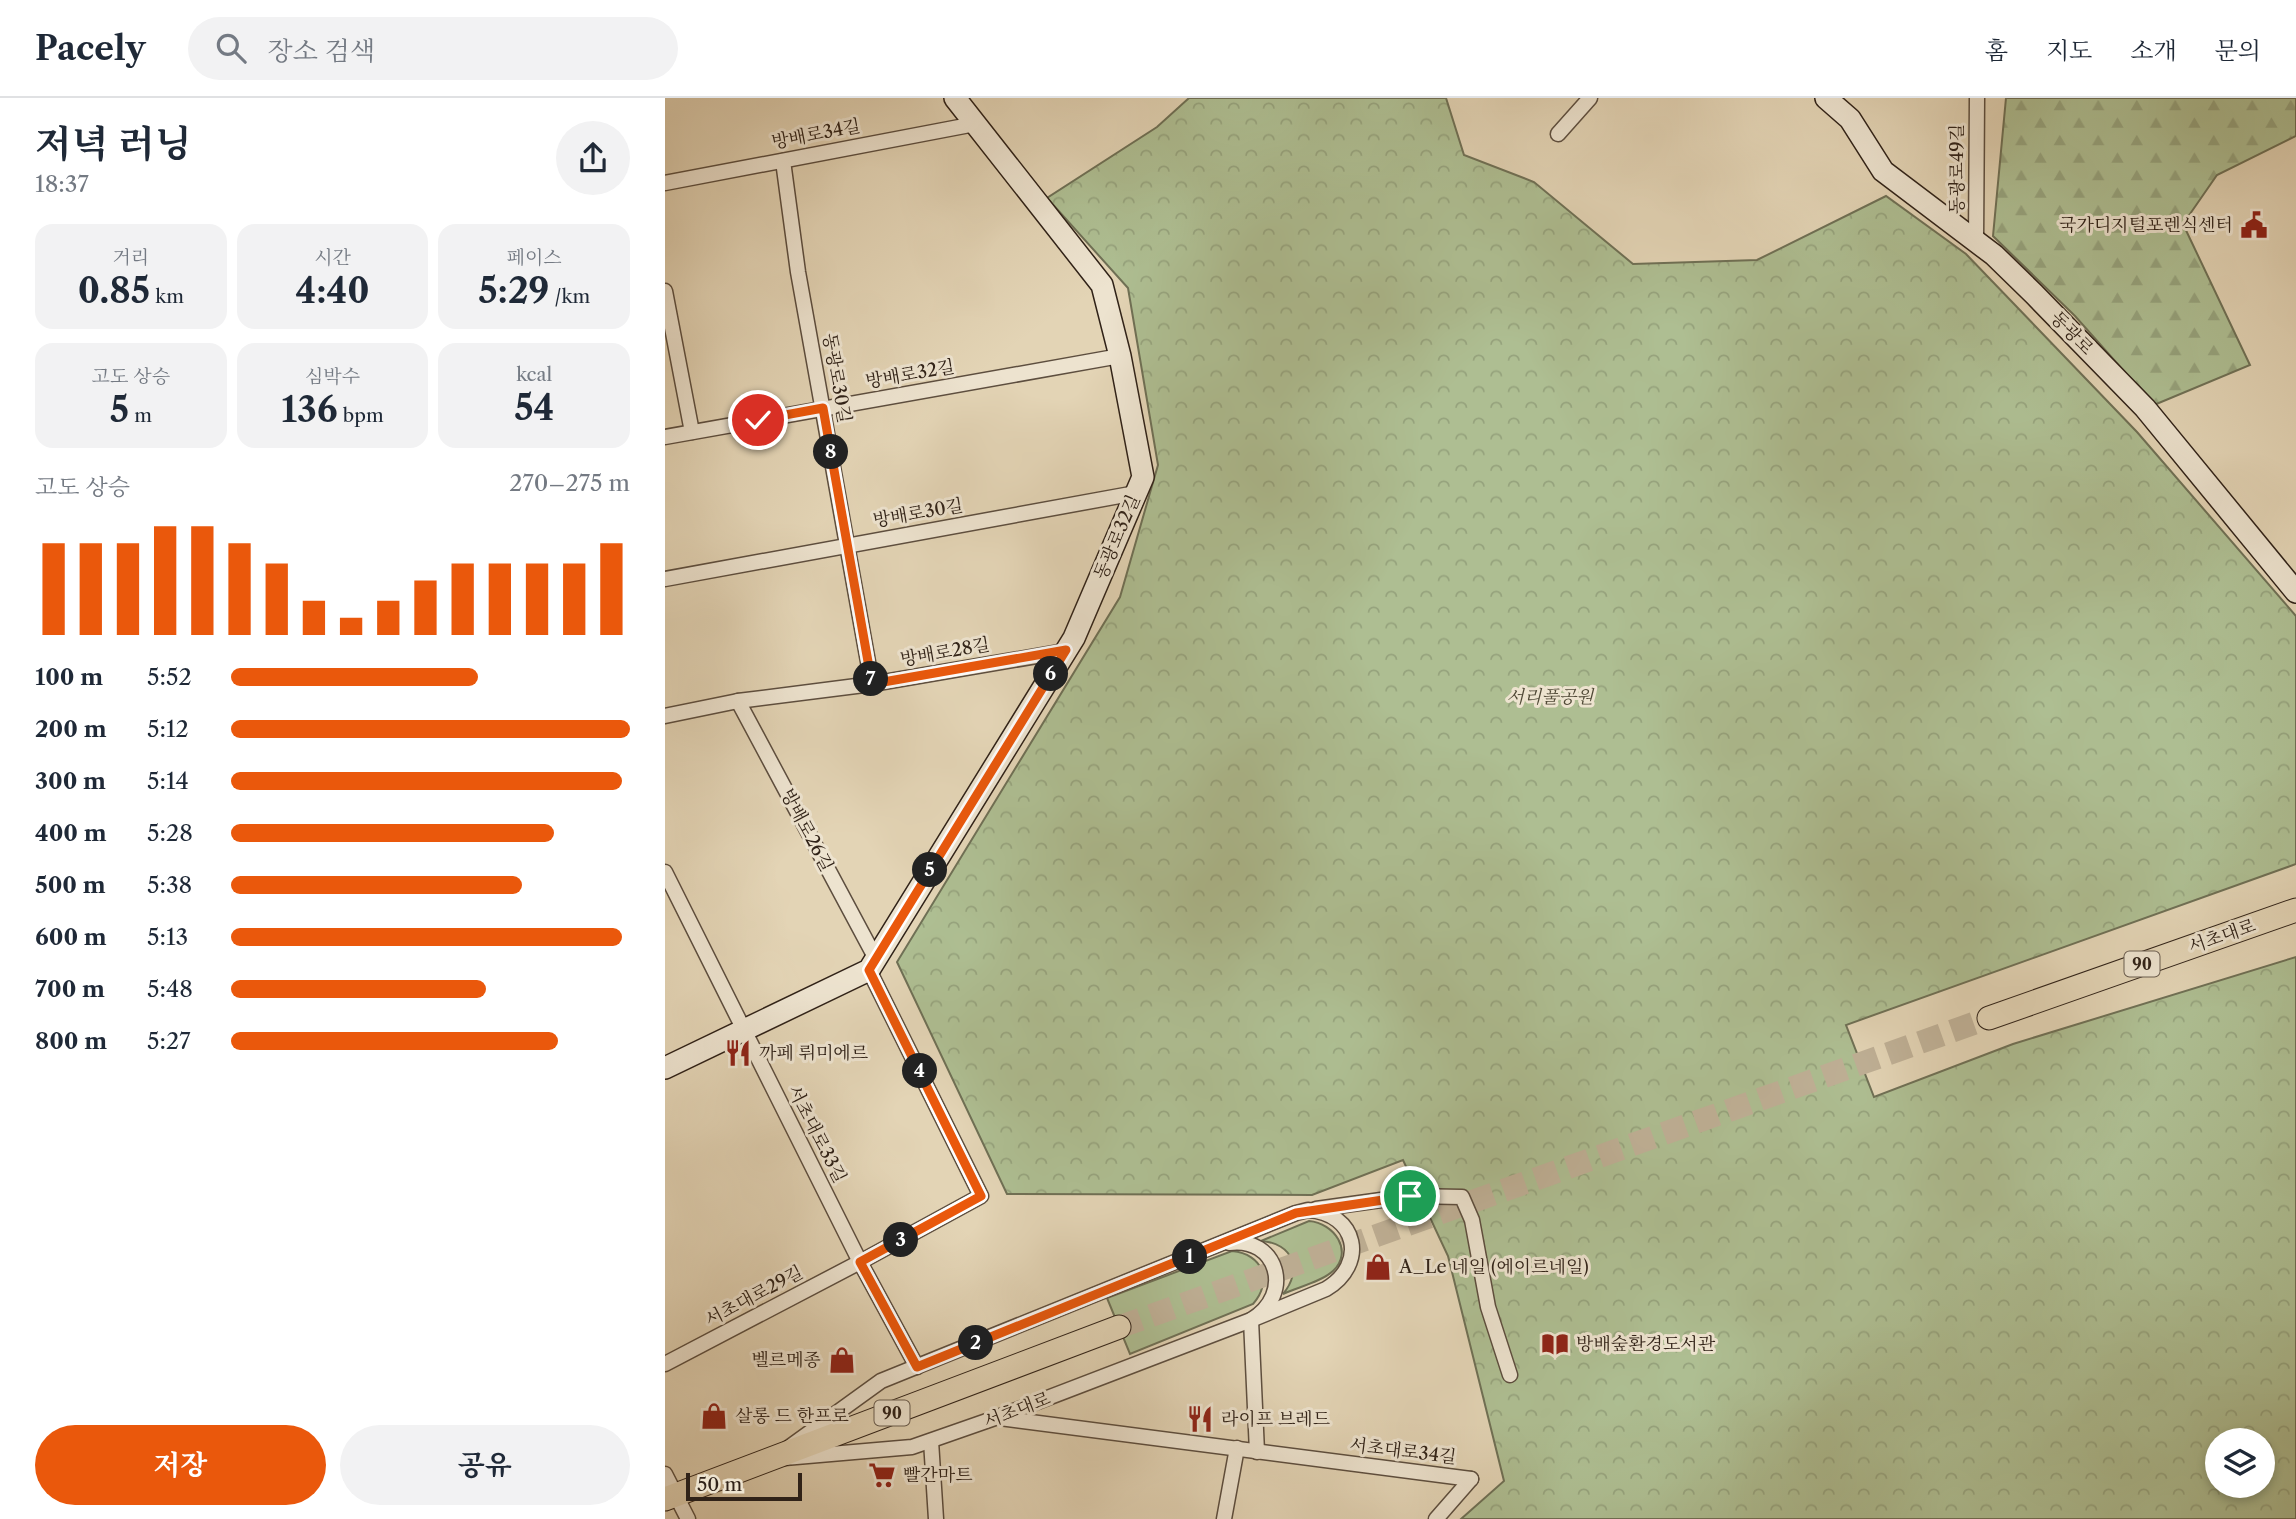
<!DOCTYPE html>
<html lang="ko">
<head>
<meta charset="utf-8">
<style>
	body { margin:0; font-family:"Libre Caslon Text","Noto Serif KR",serif; background:#f2f2f3; color:#1f2937; height:100vh; display:flex; flex-direction:column; font-size:26px; white-space:nowrap }
	* { box-sizing:border-box; margin:0 }
	p { font-size:23px; color:#747a83 }
	.icon { flex:none; width:38px; height:38px; fill:none; stroke:currentColor; stroke-width:2; stroke-linecap:round; stroke-linejoin:round }
	.map { position:relative; flex:1; overflow:hidden }
	.panel { display:flex; flex-direction:column; background:#fff; width:665px }
	.panel>* { flex:none }
	.buttons { position:absolute; left:1540px; top:1330px; display:grid; gap:14px }
	.buttons a { display:grid; place-items:center; width:70px; height:70px; border-radius:50%; background:#fff; box-shadow:0 4px 10px #0003; font-size:35px }
	.scale { position:absolute; left:21px; bottom:18px; width:116px; box-sizing:border-box; padding-left:7px; border:4px solid #302218; border-top:0; font-size:19px; line-height:24px; white-space:nowrap; color:#302218; -webkit-text-stroke:5px #ede3cf; paint-order:stroke }
	.pin { position:absolute; display:grid; place-items:center; width:60px; height:60px; color:#fff; margin:-30px; border:4px solid #fff; border-radius:50%; box-shadow:0 2px 7px #0007 }
	.km { position:absolute; width:35px; height:35px; margin:-18px; border-radius:50%; background:#222; color:#fff; font-size:19px; line-height:35px; text-align:center }
	.round { display:grid; place-items:center; flex:none; width:74px; height:74px; border-radius:37px; background:#f2f2f3 }
	.summary { display:flex; align-items:center; justify-content:space-between; height:119px; padding:0 35px }
	h1 { font-size:38px; font-weight:700; line-height:52px }
	.stats { display:grid; grid-template-columns:repeat(3,1fr); gap:10px; height:119px; padding:7px 35px }
	.stats div { display:grid; align-content:center; border-radius:18px; background:#f2f2f3; text-align:center }
	.stats b { font-size:35px; font-weight:700 }
	.stats small { font-size:19px; font-weight:400 }
	.stats p { font-size:19px }
	.chart { height:196px; padding:14px 35px }
	.chart p { display:flex; justify-content:space-between }
	.chart svg { width:100%; height:126px; margin-top:7px; stroke:#ea580c; stroke-width:6 }
	.button { display:flex; gap:14px; margin-top:auto; padding:14px 35px }
	.button a { flex:1; height:80px; border-radius:42px; background:#ea580c; color:#fff; font-size:28px; font-weight:700; line-height:80px; text-align:center }
	.button a+a { background:#f2f2f3; color:#1f2937 }
	ul { padding:0 35px; list-style:none; font-size:23px }
	li { display:grid; grid-template-columns:112px 84px 1fr; align-items:center; height:52px }
	li i { height:18px; border-radius:9px; background:#ea580c }
	header { display:flex; align-items:center; gap:42px; box-sizing:border-box; height:98px; padding:0 35px; background:#fff; border-bottom:2px solid #e0e1e3 }
	header strong { font-size:33px }
	nav { display:flex; gap:38px; margin-inline-start:auto; font-size:24px }
	.search { width:490px; height:63px; background:#f2f2f3; display:flex; align-items:center; gap:18px; box-sizing:border-box; padding:0 24px; border-radius:38px; color:#747a83; font-size:26px }
	main { display:flex; flex:1; min-height:0 }
	.map>svg:first-child { display:block }
</style>
</head>
<body>
<header>
<strong>Pacely</strong>
<div class="search"><svg class="icon" aria-label="search" viewBox="0 0 24 24"><circle cx="10" cy="10" r="6"/><path d="M15 15l6 6"/></svg>장소 검색</div>
<nav><a>홈</a><a>지도</a><a>소개</a><a>문의</a></nav>
</header>
<main>
<section class="panel">
<div class="summary"><div><h1>저녁 러닝</h1><p>18:37</p></div><a class="round"><svg class="icon" aria-label="share" viewBox="0 0 24 24"><path d="M12 15V3M7 8l5-5 5 5M5 13v7h14v-7"/></svg></a></div>
<div class="stats">
<div><p>거리</p><b>0.85<small> km</small></b></div>
<div><p>시간</p><b>4:40</b></div>
<div><p>페이스</p><b>5:29<small> /km</small></b></div>
</div>
<div class="stats">
<div><p>고도 상승</p><b>5<small> m</small></b></div>
<div><p>심박수</p><b>136<small> bpm</small></b></div>
<div><p>kcal</p><b>54</b></div>
</div>
<div class="chart"><p><span>고도 상승</span>270–275 m</p>
<svg viewBox="0 0 160 44" preserveAspectRatio="none"><path d="M5 44V12M15 44V12M25 44V12M35 44V6M45 44V6M55 44V12M65 44V19M75 44V32M85 44V38M95 44V32M105 44V25M115 44V19M125 44V19M135 44V19M145 44V19M155 44V12"/></svg>
</div>
<ul>
<li><b>100 m</b>5:52<i style="width:62%"></i></li>
<li><b>200 m</b>5:12<i style="width:100%"></i></li>
<li><b>300 m</b>5:14<i style="width:98%"></i></li>
<li><b>400 m</b>5:28<i style="width:81%"></i></li>
<li><b>500 m</b>5:38<i style="width:73%"></i></li>
<li><b>600 m</b>5:13<i style="width:98%"></i></li>
<li><b>700 m</b>5:48<i style="width:64%"></i></li>
<li><b>800 m</b>5:27<i style="width:82%"></i></li>
</ul>
<div class="button"><a>저장</a><a>공유</a></div>
</section>
<div class="map">
<svg width="1631" height="1421" viewBox="0 0 1631 1421">
	<defs>
		<pattern id="forest-firs" width="22" height="20" patternUnits="userSpaceOnUse" patternTransform="scale(1.75)"><rect width="22" height="20" fill="#aebe92"/><path d="M5 1l3.5 6h-7zM16 11l3.5 6h-7z" fill="#96a37d"/></pattern>
		<pattern id="park-crowns" width="20" height="18" patternUnits="userSpaceOnUse" patternTransform="scale(1.75)"><rect width="20" height="18" fill="#aebe92"/><path d="M2 6a3 3 0 1 1 6 0M12 15a3 3 0 1 1 6 0" fill="none" stroke="#96a37d"/></pattern>
	</defs>
	<rect width="100%" height="100%" fill="#e3d4b5"/>
	<filter id="stains"><feTurbulence type="fractalNoise" baseFrequency=".00286" numOctaves="4"/><feColorMatrix values="0 0 0 0 .2 0 0 0 0 .09 0 0 0 0 .02 0 0 0 .5 -.17"/></filter>
	<radialGradient id="worn" r=".72"><stop offset=".6" stop-color="#630" stop-opacity="0"/><stop offset="1" stop-color="#630" stop-opacity=".3"/></radialGradient>
	<path fill="url(#forest-firs)" stroke="#6f7055" stroke-width="2" d="M1341,0h290v38l-79,39 -34,49 67,141 -96,40 -79,-89 -82,-80z"/>
	<path fill="url(#park-crowns)" stroke="#6f7055" stroke-width="2" fill-rule="evenodd" d="M524,0h257l18,57 70,27 99,82 124,-4 129,-64 80,58 171,178 159,184v248l-450,161 28,72 139,-53 283,-87v562h-835l43,-38 -56,-225 -45,-96 -91,35 -305,-1 -110,-232 223,-365 38,-132 -30,-177 -81,-90 110,-71zM1552,1342h46v46h-46z"/>
	<g fill="#aebe92" stroke="#6f7055" stroke-width="2">
		<path d="M644,1123c25,2 45,30 24,50 -12,11 -35,16 -50,23 20,-24 10,-51 -22,-53z"/>
		<path d="M567,1153c31,3 41,30 21,53l-123,50 -23,-56z"/>
	</g>
	<g fill="none" stroke-linecap="round" stroke-linejoin="round">
		<path stroke="#bfb096" stroke-width="23" stroke-dasharray="23 11" stroke-linecap="butt" d="M454,1229l870,-309"/>
		<defs>
			<g id="street">
				<path d="M893,36l32,-36"/>
				<path d="M118,63l15,111 74,412"/>
				<path d="M0,85l310,-59"/>
				<path d="M1311,143l1,-143"/>
				<path d="M0,193l27,141"/>
				<path d="M0,339l455,-81"/>
				<path d="M0,481l471,-86"/>
				<path d="M73,603l138,258"/>
				<path d="M0,618l73,-15 134,-17 194,-33"/>
				<path d="M0,774l195,390 57,105"/>
				<path d="M651,1111l94,-13 52,1 10,23 16,87 22,68"/>
				<path d="M643,1112c49,3 60,54 18,79l-75,31 -253,97 -86,30 -139,12 108,-78 415,-168z"/>
				<path d="M564,1145c48,-7 66,51 22,77l6,132"/>
				<path d="M0,1266l195,-102 121,-66 -112,-226"/>
				<path d="M335,1320l471,61"/>
				<path d="M266,1343l5,78"/>
				<path d="M0,1376l23,45"/>
				<path d="M559,1421l13,-71"/>
				<path d="M771,1421l35,-40"/>
			</g>
			<g id="secondary">
				<path d="M1161,0l24,21 33,52 111,84 40,39 111,114 151,184"/>
				<path d="M0,970l204,-98 205,-332 69,-161 -23,-121 -18,-71 -147,-187"/>
			</g>
			<g id="primary">
				<path d="M1324,920l307,-108"/>
				<path d="M0,1401l454,-172"/>
			</g>
		</defs>
		<use href="#street" stroke="#5d4e3f" stroke-width="17"/>
		<use href="#secondary" stroke="#302218" stroke-width="24"/>
		<use href="#primary" stroke="#302218" stroke-width="25"/>
		<use href="#street" stroke="#ede3cf" stroke-width="14"/>
		<use href="#secondary" stroke="#ede3cf" stroke-width="21"/>
		<use href="#primary" stroke="#e3d4b5" stroke-width="23"/>
	</g>
	<g fill="none" stroke-linecap="round" stroke-linejoin="round">
		<defs>
			<path id="route" d="M93,322l65,-12 49,276 194,-34 -197,320 112,226 -121,66 57,105 379,-154 114,-17"/>
		</defs>
		<use href="#route" stroke="#fff" stroke-width="14"/>
		<use href="#route" stroke="#ea580c" stroke-width="9"/>
	</g>
	<defs>
		<symbol id="civic-bare" viewBox="-9 -9 18 18"><path d="M-.6-6.5H3V-4.5H.6V-3L4-1V1h2V6H-6V1h2V-1L-.6-3ZM-1.2 2.5V6h2.4V2.5Z" fill="#8f2418" stroke="#ede3cf" stroke-width="2.5" paint-order="stroke"/></symbol>
		<symbol id="restaurant-bare" viewBox="-9 -9 18 18"><path d="M-5-6h1v4h1v-4h1v4h1v-4h1v5L-1.5 .5V6h-2V.5L-5-1ZM5-6V6H3V1.5H1.5Q1.5-4 5-6Z" fill="#8f2418" stroke="#ede3cf" stroke-width="2.5" paint-order="stroke"/></symbol>
		<symbol id="shop-bare" viewBox="-9 -9 18 18"><path d="M-5-2.5h2.3a2.7 3.5 0 0 1 5.4 0H5L5.5 6h-11ZM-1.5-2.5h3a1.5 2.3 0 0 0-3 0Z" fill="#8f2418" stroke="#ede3cf" stroke-width="2.5" paint-order="stroke"/></symbol>
		<symbol id="library-bare" viewBox="-9 -9 18 18"><path d="M-6-4Q-3-5.5-.7-3.5V5Q-3 3-6 4ZM6-4Q3-5.5 .7-3.5V5Q3 3 6 4Z" fill="#8f2418" stroke="#ede3cf" stroke-width="2.5" paint-order="stroke"/></symbol>
		<symbol id="supermarket-bare" viewBox="-9 -9 18 18"><path d="M-6-5.5h2.5l.6 2H6L4.5 2H-2.5L-4.4-4H-6ZM-1.5 3.2a1.3 1.3 0 1 0 .1 0ZM3 3.2a1.3 1.3 0 1 0 .1 0Z" fill="#8f2418" stroke="#ede3cf" stroke-width="2.5" paint-order="stroke"/></symbol>
	</defs>
	<g fill-rule="evenodd">
		<use href="#civic-bare" x="1570" y="108" width="38" height="38"/>
		<use href="#restaurant-bare" x="54" y="936" width="38" height="38"/>
		<use href="#shop-bare" x="694" y="1150" width="38" height="38"/>
		<use href="#library-bare" x="871" y="1227" width="38" height="38"/>
		<use href="#shop-bare" x="158" y="1243" width="38" height="38"/>
		<use href="#shop-bare" x="30" y="1299" width="38" height="38"/>
		<use href="#restaurant-bare" x="516" y="1302" width="38" height="38"/>
		<use href="#supermarket-bare" x="198" y="1358" width="38" height="38"/>
	</g>
	<g text-anchor="middle" dominant-baseline="central" stroke-width="6" stroke-linejoin="round" paint-order="stroke">
		<g fill="#ede3cf" stroke="#695c4f" stroke-width="2">
			<rect x="1459.5" y="853.5" width="35" height="25" rx="5"/>
			<rect x="209.5" y="1302.5" width="35" height="25" rx="5"/>
		</g>
		<g font-size="16" font-weight="bold" fill="#302218">
			<text x="1477" y="866">90</text>
			<text x="227" y="1315">90</text>
		</g>
		<g font-size="18" fill="#302218" stroke="#ede3cf">
			<text transform="translate(151 36) rotate(-11)">방배로34길</text>
			<text transform="translate(1292 71) rotate(-90)">동광로49길</text>
			<text transform="translate(1407 235) rotate(46)">동광로</text>
			<text transform="translate(245 276) rotate(-10)">방배로32길</text>
			<text transform="translate(172 280) rotate(80)">동광로30길</text>
			<text transform="translate(253 415) rotate(-10)">방배로30길</text>
			<text transform="translate(452 439) rotate(-67)">동광로32길</text>
			<text transform="translate(280 554) rotate(-10)">방배로28길</text>
			<text transform="translate(142 732) rotate(62)">방배로26길</text>
			<text transform="translate(1557 838) rotate(-19)">서초대로</text>
			<text transform="translate(152 1036) rotate(63)">서초대로33길</text>
			<text transform="translate(89 1198) rotate(-28)">서초대로29길</text>
			<text transform="translate(352 1312) rotate(-21)">서초대로</text>
			<text transform="translate(738 1353) rotate(7)">서초대로34길</text>
		</g>
		<g font-size="18" fill="#302218" stroke="#ede3cf" text-anchor="start">
			<text x="1568" y="127" text-anchor="end">국가디지털포렌식센터</text>
			<text x="94" y="955">까페 뤼미에르</text>
			<text x="734" y="1169">A_Le 네일 (에이르네일)</text>
			<text x="911" y="1246">방배숲환경도서관</text>
			<text x="156" y="1262" text-anchor="end">벨르메종</text>
			<text x="70" y="1318">살롱 드 한프로</text>
			<text x="556" y="1321">라이프 브레드</text>
			<text x="238" y="1377">빨간마트</text>
		</g>
		<g font-size="18" font-style="italic" fill="#504936" stroke="#ede3cf">
			<text x="885" y="599">서리풀공원</text>
		</g>
	</g>
	<rect width="100%" height="100%" filter="url(#stains)"/>
	<rect width="100%" height="100%" fill="url(#worn)"/>
</svg>
<div class="buttons">
<a><svg class="icon" aria-label="layers" viewBox="0 0 24 24"><path d="M12 4l9 5-9 5-9-5zM3 14l9 5 9-5"/></svg></a>
</div>
<div class="scale">50 m</div>
<div class="pin" style="left:745px;top:1098px;background:#1e9e55"><svg class="icon" aria-label="arrive" viewBox="0 0 24 24"><path d="M6 21V4h12l-3 4 3 4H6"/></svg></div>
<div class="pin" style="left:93px;top:322px;background:#d93025"><svg class="icon" aria-label="check" viewBox="0 0 24 24"><path d="M5 12l5 5 9-10"/></svg></div>
<b class="km" style="left:525px;top:1159px">1</b>
<b class="km" style="left:311px;top:1245px">2</b>
<b class="km" style="left:236px;top:1142px">3</b>
<b class="km" style="left:255px;top:973px">4</b>
<b class="km" style="left:265px;top:772px">5</b>
<b class="km" style="left:386px;top:576px">6</b>
<b class="km" style="left:206px;top:581px">7</b>
<b class="km" style="left:166px;top:354px">8</b>
</div>
</main>
</body>
</html>
